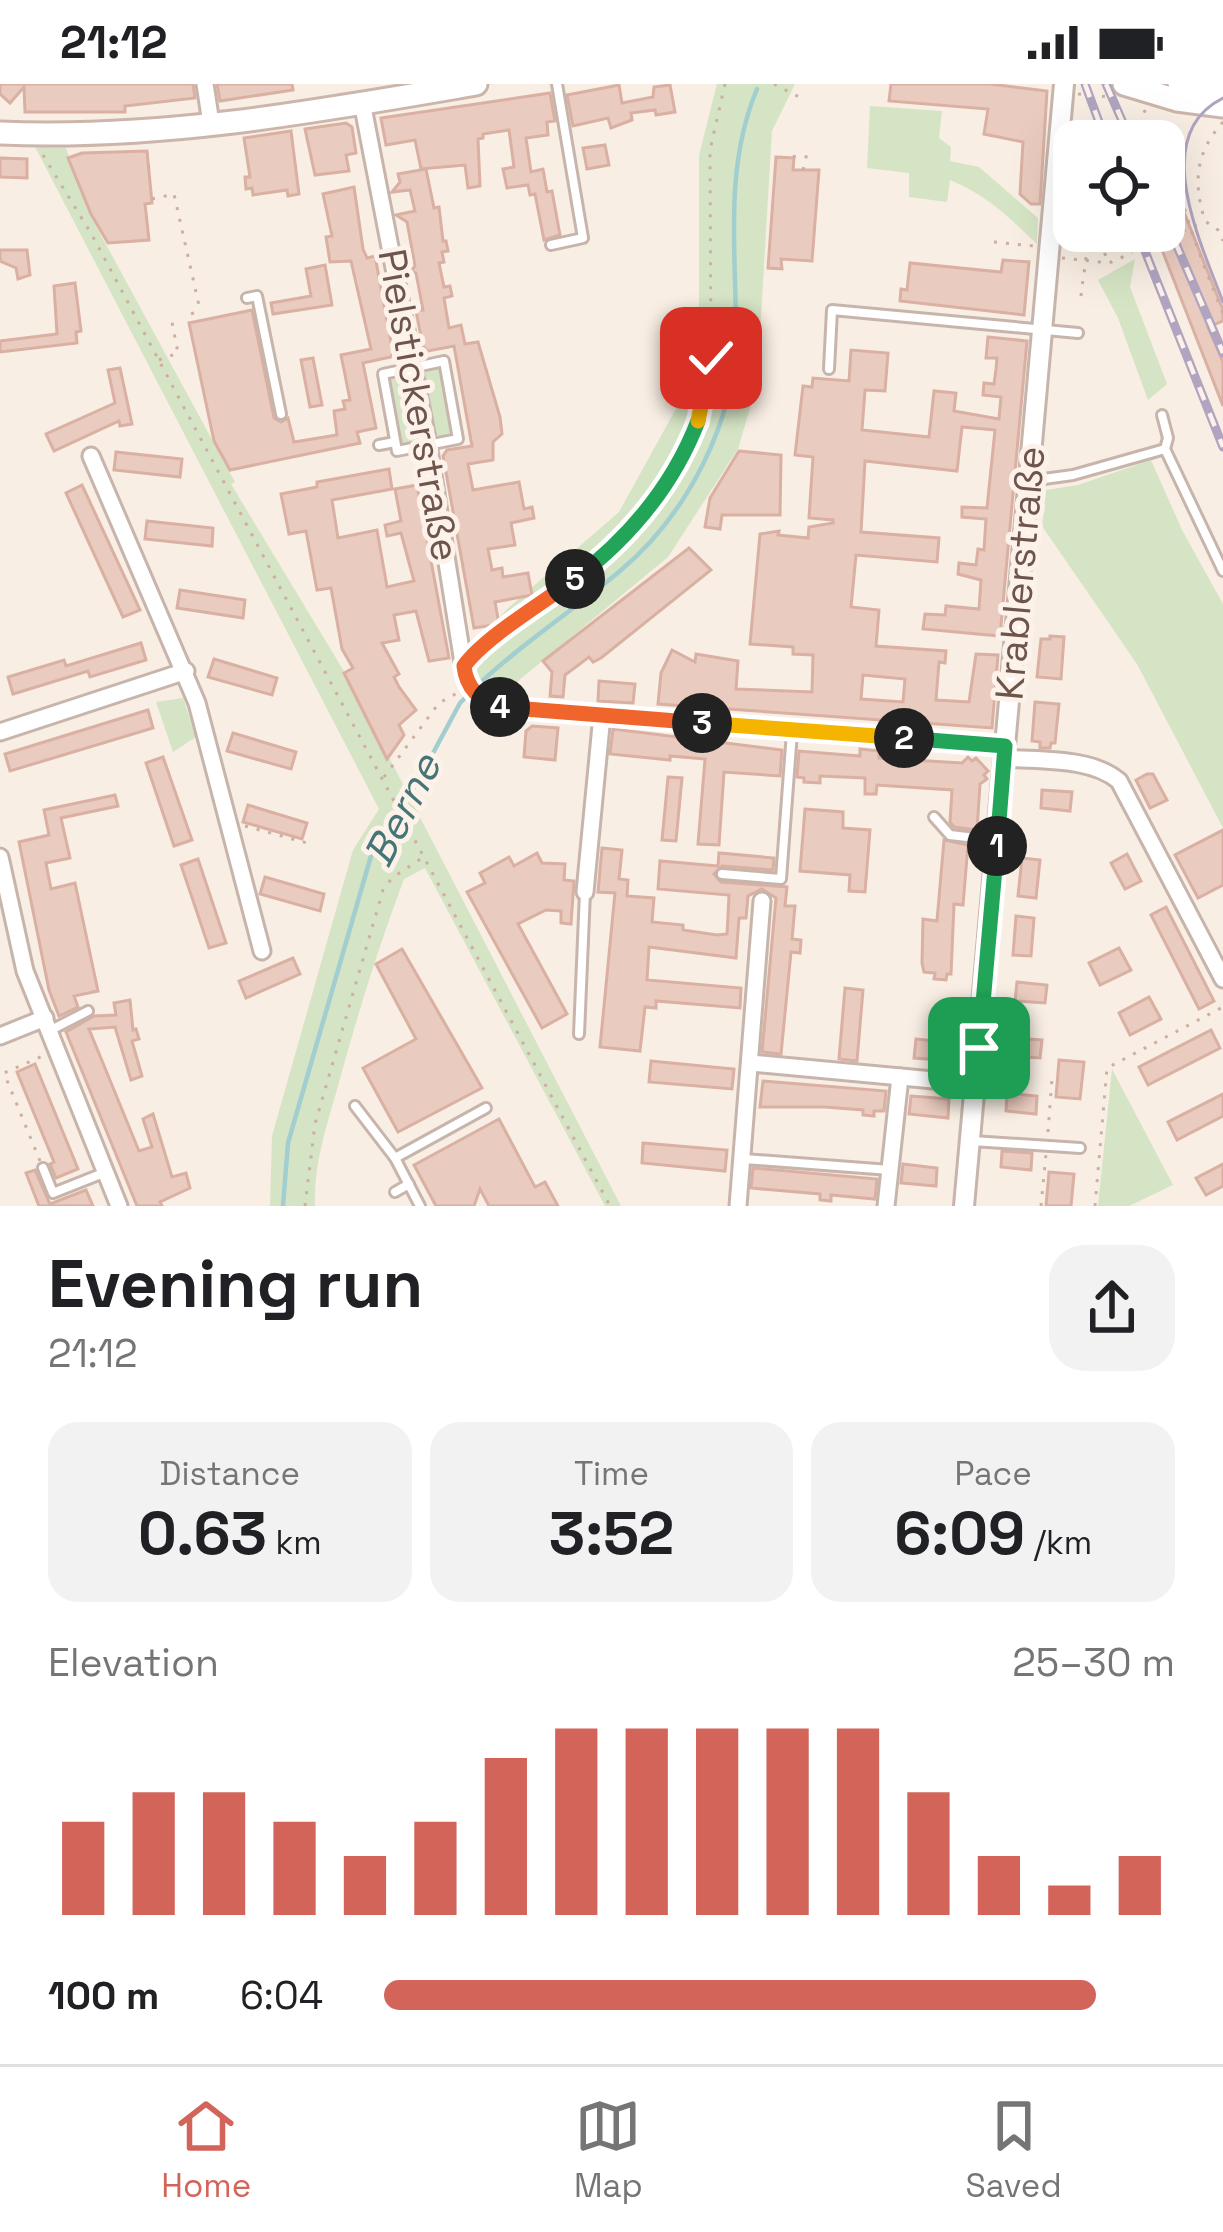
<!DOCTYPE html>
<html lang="en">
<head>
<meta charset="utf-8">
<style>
	body { margin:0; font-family:"Space Grotesk",sans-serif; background:#f2f2f2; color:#202124; height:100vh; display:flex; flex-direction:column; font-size:45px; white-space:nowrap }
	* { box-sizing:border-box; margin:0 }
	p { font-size:39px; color:#757577 }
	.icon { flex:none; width:66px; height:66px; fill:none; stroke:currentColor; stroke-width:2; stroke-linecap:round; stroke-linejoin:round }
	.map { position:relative; height:1122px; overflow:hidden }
	.sheet { display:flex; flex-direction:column; background:#fff; flex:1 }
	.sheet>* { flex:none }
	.fabs { position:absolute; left:1053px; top:36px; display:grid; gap:24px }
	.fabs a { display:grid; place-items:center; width:132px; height:132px; border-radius:24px; background:#fff; box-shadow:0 12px 48px #0002; font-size:60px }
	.pin { position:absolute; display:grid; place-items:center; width:102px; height:102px; color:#fff; margin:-51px; border-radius:24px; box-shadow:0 6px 18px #0006 }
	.km { position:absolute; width:60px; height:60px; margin:-30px; border-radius:50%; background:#222; color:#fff; font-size:33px; line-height:60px; text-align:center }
	.round { display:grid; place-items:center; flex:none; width:126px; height:126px; border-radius:36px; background:#f2f2f2 }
	.overview { display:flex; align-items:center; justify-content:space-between; height:204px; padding:0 48px }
	h1 { font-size:66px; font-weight:700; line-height:90px }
	.stats { display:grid; grid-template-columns:repeat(3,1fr); gap:18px; height:204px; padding:12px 48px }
	.stats div { display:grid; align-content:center; border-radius:30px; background:#f2f2f2; text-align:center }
	.stats b { font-size:60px; font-weight:700 }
	.stats small { font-size:33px; font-weight:400 }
	.stats p { font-size:33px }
	.chart { height:336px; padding:24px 48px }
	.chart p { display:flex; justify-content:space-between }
	.chart svg { width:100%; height:216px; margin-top:12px; stroke:#d26459; stroke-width:6 }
	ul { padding:0 48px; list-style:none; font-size:39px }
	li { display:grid; grid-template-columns:192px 144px 1fr; align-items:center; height:90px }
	li i { height:30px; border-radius:15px; background:#d26459 }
	.status { display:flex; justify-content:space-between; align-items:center; height:84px; padding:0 60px; background:#fff; direction:ltr }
	.status svg { height:33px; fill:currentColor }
	.menu { display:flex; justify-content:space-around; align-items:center; height:168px; border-top:3px solid #e0e0e0; background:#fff; font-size:33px; color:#757577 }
	.menu a { display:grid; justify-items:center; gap:6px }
	.menu .active { color:#d26459 }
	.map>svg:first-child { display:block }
</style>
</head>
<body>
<div class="status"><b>21:12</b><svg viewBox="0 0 49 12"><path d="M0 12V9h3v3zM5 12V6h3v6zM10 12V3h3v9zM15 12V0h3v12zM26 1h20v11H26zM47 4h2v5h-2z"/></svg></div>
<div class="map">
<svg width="1223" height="1122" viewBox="0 0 1223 1122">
	<rect width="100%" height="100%" fill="#f8eee3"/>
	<g fill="#d5e4c4">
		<path d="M717,0h78l-23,47 -15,253 -19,65 -70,108 -156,129 8,22 -35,-7 -21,-45 43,-47 112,-97 80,-145v-211z"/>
		<path d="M870,22l72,5 -3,27 12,9 -1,14 29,6 59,51 -1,26c-30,-28 -47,-47 -87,-64l-3,22 -38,-5v-24l-42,-5z"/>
		<path d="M30,53h32l28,78 145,267 -4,2 117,194 273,528h-16l-180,-338 -21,11c-26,69 -47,137 -66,207 -11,39 -25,79 -23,120h-45l2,-70 81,-286 26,-41z"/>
		<path d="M1135,175l-5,28 37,97 -19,16 -30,-82 -20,-38z"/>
		<path d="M442,280l15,72 -27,6 -15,-73z"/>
		<path d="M411,288l13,71 -25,5 -14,-71z"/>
		<path d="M1151,376l31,70 41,74v224l-86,-164 -95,-138 4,-36 32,-5z"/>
		<path d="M183,614l13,39 -23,15 -17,-50z"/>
		<path d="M1112,985l61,116 -44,21h-31z"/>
	</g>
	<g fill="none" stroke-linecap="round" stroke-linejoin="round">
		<g stroke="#a3cecf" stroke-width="4.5">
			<path d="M478,601c44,-42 96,-75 142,-114 68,-57 116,-151 116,-239 0,-83 -12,-164 21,-243"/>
			<path d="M283,1122l5,-63 83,-287 21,-39 19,-23 49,-91 10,-10"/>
		</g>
	</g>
	<g fill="#eacbbf" stroke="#dab0a2" stroke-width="3" fill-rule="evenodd">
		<path d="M0,0h193l2,14 -70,8v6h-100l-1,-25 -14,16 -10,-9z"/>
		<path d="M217,0h75l1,6 -73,11z"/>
		<path d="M891,0h99l57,7 -7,113h-9l-11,-10 3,-52 -39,-8 4,-25 -99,-8z"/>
		<path d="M619,1l3,18 31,-6 1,-10 16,-2 5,27 -19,3 -1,-5 -24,3 1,7 -21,8 -3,-10 -35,8 -6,-31z"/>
		<path d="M550,9l5,28 -8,1 1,13 -22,3 5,34 12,-3 4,23 5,-1 8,44 -16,5 -9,-46 -5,1 -2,-10 -21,3 -4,-19 11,-2 -5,-37 -26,4v4l-5,1 2,47 -12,2 -3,-23 -44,4 -6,-29 -29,5 -5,-27z"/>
		<path d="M346,39l6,4 4,26 -10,2 3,16 -34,4 -10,-46z"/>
		<path d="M291,47l8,63 -11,2 -1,-6 -34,5 -1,-7 -6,1 -1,-12h5l-6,-39z"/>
		<path d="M605,61l4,20 -22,4 -4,-21z"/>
		<path d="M147,67l5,52 -7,1 4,36 -41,3 -17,-29 -23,-56 14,-5z"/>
		<path d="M776,73l18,1 -1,12h26l-7,91 -31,-2 1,10 -14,-1z"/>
		<path d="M0,74l27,1v19l-27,-1z"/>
		<path d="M1164,78l59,148v11l-15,6 15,35v44l-66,-169 7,-6z"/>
		<path d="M426,85l8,39 5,-1 4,34h3l2,10 -6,1 2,10 -5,1 5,24 6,-1 2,10 -8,2 5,30 12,-3 4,19 13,-2 22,75 2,17 -9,8v18l-25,4 5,26 46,-8 5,27 8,-2 2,11 -23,5 4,22 -27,4 4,21 10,-2 1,9 25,-4 4,22 -37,7 4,22 -25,4 -31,-172 4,-6 25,-4 -18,-100 -26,5 -5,-4 -7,-36 7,-1 -7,-37 -5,-2 4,-5 -8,-44 -11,-7 19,-4 -5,-21 -18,2 8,-10 -2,-8z"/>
		<path d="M354,103l9,62 4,9 8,-2 18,97 -2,4 -28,6 13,65 -19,4 3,11 -130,27 -16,-29 -25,-118 63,-13 22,108 7,4 7,-4 6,24 43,-7 -3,-24 11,-2 -2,-8 7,-1 -9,-45 30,-6 -20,-88 -21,1 -4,-25 6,-1 -9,-42z"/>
		<path d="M0,166h27l3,25 -12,4 -2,-11 -16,-7z"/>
		<path d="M1003,176l26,2 -5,53 -124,-14 1,-12 6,1 3,-27 91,9z"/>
		<path d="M325,181l7,40 -59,9 -2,-11 40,-7 -5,-27z"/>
		<path d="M75,199l6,48 -5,1 1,11 -77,9v-11l57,-7 -3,-48z"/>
		<path d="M988,253l39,4 -27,295 -77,-7 2,-15 20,1 1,-9 33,3 2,-29 -23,-6 1,-11 17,2 2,-16 6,1 2,-31 -24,-2v-10l25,1 8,-78 -33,-3 -5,44 -92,-10 -4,71 78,6 -2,24 -81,-7 -5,52 28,3 -3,36 70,5 -1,12 -6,-1 -3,38 33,2 7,-48 22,1 -6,73 -334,-24 3,-31 11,-23 23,12 1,-8 42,7 -2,28 76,3 1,-37 -20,-1v-7l-43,-3 10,-110 19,-3 -1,4 30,3 1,-11 24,-4v-3l-24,-2 4,-61 -18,-2 8,-69 9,1 1,-9 36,3 2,-31 37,3 -3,38 -20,-1 -3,40 67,7 5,-46 22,2 -2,18 45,8 2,-22 -18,-2 1,-12 10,1 2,-15 1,-11h-11zM863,591l42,4 -2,23 -42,-3z"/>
		<path d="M313,274l9,47 -12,2 -9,-47z"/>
		<path d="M120,284l12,56 -12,2 -1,-5 -65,30 -8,-17 69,-31 -7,-33z"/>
		<path d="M739,367l42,4 -1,60h-58l-2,14 -15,-2 5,-29z"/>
		<path d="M116,368l66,7 -2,18 -66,-7z"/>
		<path d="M389,385l3,20 -60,11 6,38 39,-8 10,57 27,-6 -13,-48 -14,3 -2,-11 16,-4 -6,-32 22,-4 32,173 -20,3 -13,-50 -22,4 5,25 -17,3 17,31 -5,3 5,10 17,23 -17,15 5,10 -17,24 -43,-86 9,-5 -11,-19 -11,-61 -14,2 -11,-59 -17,3 -8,-40 36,-7v-5z"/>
		<path d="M82,401l58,125 -17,7 -57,-124z"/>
		<path d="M147,437l66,7 -1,18 -67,-7z"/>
		<path d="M689,464l22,22 -110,88 -8,4 -4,-5 -24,18 -2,22 -13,-1 2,-24 -9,-11z"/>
		<path d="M180,506l65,10 -2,18 -66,-10z"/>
		<path d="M1050,552l14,1 -3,42 -24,-2 4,-38h9z"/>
		<path d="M141,559l5,17 -56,17 -2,-6 -75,23 -5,-17 56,-17 2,6z"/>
		<path d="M214,575l63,19 -5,17 -64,-18z"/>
		<path d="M599,597l36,3 -2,19 -35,-2z"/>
		<path d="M1035,618l24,2 -4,39h-4l-1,5h-10v-6l-8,-1z"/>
		<path d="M148,626l5,18 -143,43 -5,-17z"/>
		<path d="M532,642l26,2 -3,32 -31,-3 2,-26z"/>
		<path d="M613,645l169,21 -2,26 -56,-4 -5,73 -21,-1 7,-85 -35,-3v4l-60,-6z"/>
		<path d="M233,649l63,19 -5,17 -64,-18z"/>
		<path d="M860,665l19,2v7l83,5 6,-6 4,4 4,-3 12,13 -4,4 3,4 -7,5 -3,46 -23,-3 -4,-5 2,-32 -75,-5 -1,9h-11v-16l-45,-2v7l-16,-1v-4l-7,-1 2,-26 61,5z"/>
		<path d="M163,673l29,83 -18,6 -28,-83z"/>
		<path d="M1147,690h6l14,26 -17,8 -14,-28z"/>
		<path d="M668,693l14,1 -6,63 -14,-1z"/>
		<path d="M1042,706l30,2 -2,19 -29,-3z"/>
		<path d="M115,711l3,11 -57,12 9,40 -24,5 5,26 24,-6 23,108 -24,5 4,11 -19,9 -10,-26 -30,-148 30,-7 -5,-25z"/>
		<path d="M248,721l59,18 -5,16 -59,-17z"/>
		<path d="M805,725l38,3v16l27,2 -5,62 -16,-1 1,-16 -50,-4z"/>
		<path d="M1223,746v55l-25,13 -23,-43z"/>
		<path d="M944,756l24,5 -5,60 -9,-1 -3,70h-4l-1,6 -12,-1 1,-6 -11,-1 -2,-9 1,-44 14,2z"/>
		<path d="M602,764l20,2 -3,29 9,1 -1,16 27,2 -2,24 31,3v5l34,5 10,-1 2,-39 -71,-6 2,-28 58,5 1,-13 55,5 -1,12 -51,-4 -8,8 7,8 66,5 -2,19h10l-3,33 9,1 -1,13 -9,-1 -10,102 -19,-2 14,-154 -14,-9 -14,7 -2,22h-7l-3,40 -87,-11 -2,33 94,8 -1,20 -84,-7v7l-11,-1 -5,44 -40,-4 15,-154 -17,-1z"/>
		<path d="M537,769l5,10 23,1 -1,16 10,1 -3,43 -10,-1v-12l-15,-1 -28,14 49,90 -25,14 -75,-136 18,-9 -5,-10 29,-16 5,9z"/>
		<path d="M1127,770l14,27 -16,8 -14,-26z"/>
		<path d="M1022,774l18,2 -4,38 -18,-2z"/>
		<path d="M198,775l28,84 -17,5 -28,-83z"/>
		<path d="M265,793l59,17 -4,17 -60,-17z"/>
		<path d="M1166,823l48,94 -15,8 -48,-94z"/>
		<path d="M1016,832l18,2 -3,38 -18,-1z"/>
		<path d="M1119,864l12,22 -31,15 -11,-22z"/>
		<path d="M402,865l80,139 -84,44 -35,-64 53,-29 -40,-75z"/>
		<path d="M293,874l7,16 -54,24 -7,-17z"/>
		<path d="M1017,898l30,3 -2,18 -30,-2z"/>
		<path d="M845,904l18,2 -6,71 -18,-2z"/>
		<path d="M1149,913l12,22 -31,16 -11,-22z"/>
		<path d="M130,916l3,30 3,-1 3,10 -7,2 10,35 -11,4 -16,-53 -26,2 50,122 13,-4 -9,-28 10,-5 19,63 14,-4 4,15 -30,14 2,4h-25l-71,-174 28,-16 22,-1 -2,-12z"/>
		<path d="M1211,946l9,18 -72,37 -9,-18z"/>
		<path d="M1012,954l30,2 -2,18 -30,-2z"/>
		<path d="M916,955l38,4 -1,18 -39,-3z"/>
		<path d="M1059,976l25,2 -4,37 -24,-2z"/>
		<path d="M651,977l83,8 -2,20 -83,-7z"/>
		<path d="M35,980l43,105 -22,9 -6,-14 4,-2 -37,-90z"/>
		<path d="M763,997l123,10 -2,20h-10v5l-11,-1v-5l-38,-3h-65z"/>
		<path d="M1007,1009l30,3 -1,18 -30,-3z"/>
		<path d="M1223,1010v22l-46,24 -9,-18z"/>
		<path d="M911,1012l38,3 -1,19 -39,-4z"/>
		<path d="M499,1035l36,68 10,-5 13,24h-69l-9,-17 -6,17h-38l-22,-41z"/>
		<path d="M643,1059l84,7 -2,21 -83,-8z"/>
		<path d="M1002,1067l30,2 -1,17 -30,-3z"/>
		<path d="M903,1080l34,4 -1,18 -35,-3z"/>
		<path d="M1223,1080v22l-17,9 -10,-17z"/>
		<path d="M753,1084l124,11 -2,20 -44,-4v6l-11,-1v-6l-69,-6z"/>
		<path d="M35,1086l15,34 36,-14 7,16h-54l-13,-33z"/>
		<path d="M1049,1088l25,2 -3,32h-25z"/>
	</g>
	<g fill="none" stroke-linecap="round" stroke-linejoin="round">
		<defs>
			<g id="service">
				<path d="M551,161l32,-7 -26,-154"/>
				<path d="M247,214l10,-2 24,118"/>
				<path d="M444,277l14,78 -61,12 -14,-77z"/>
				<path d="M829,285l3,-59 246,23"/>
				<path d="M379,361l16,-3"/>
				<path d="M1165,365l58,122"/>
				<path d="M1029,397l44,-6 92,-26 3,-11 -6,-23"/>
				<path d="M934,733l16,18 34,4 12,6"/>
				<path d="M722,790l59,5 11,-147"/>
				<path d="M51,946l37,-19"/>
				<path d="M579,950l6,-142"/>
				<path d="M355,1022l40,52 25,48"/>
				<path d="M972,1057l108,7"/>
				<path d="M395,1074l91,-50"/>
				<path d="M744,1075l146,11"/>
				<path d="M43,1084l10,25 53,-21"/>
				<path d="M395,1108l14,-8"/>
			</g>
			<g id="minor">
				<path d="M205,0l6,39"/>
				<path d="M362,18l66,342 37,231 18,27 28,7 494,37"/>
				<path d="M91,372l106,247 65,248"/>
				<path d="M0,648l186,-61"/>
				<path d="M1005,674c35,3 86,-1 114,23l104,198"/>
				<path d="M0,773l25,114 94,235"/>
				<path d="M585,808l17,-177"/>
				<path d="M0,952l45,-18"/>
				<path d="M751,979l225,21"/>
				<path d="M738,1122l24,-305"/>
				<path d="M886,1122l14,-129"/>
			</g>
			<path id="tertiary" d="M964,1122l100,-1122"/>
			<g id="secondary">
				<path d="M1124,0l53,16 46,6"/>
				<path d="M1179,0l44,4"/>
				<path d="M0,49c160,7 319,-22 476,-49"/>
			</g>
		</defs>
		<use href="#service" stroke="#c7b5ac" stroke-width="14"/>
		<use href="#minor" stroke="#c7b5ac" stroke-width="21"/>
		<use href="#tertiary" stroke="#c7b5ac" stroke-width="24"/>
		<use href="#secondary" stroke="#ccb6ac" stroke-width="27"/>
		<g stroke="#ceaea3" stroke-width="3" stroke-dasharray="3 9" stroke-linecap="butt">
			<path d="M774,0l31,16"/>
			<path d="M1078,10l32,3"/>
			<path d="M1144,26l15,31"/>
			<path d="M1223,38c-28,31 -30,61 -18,99l13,9 5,11"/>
			<path d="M1175,45l6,6"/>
			<path d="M1173,66c6,58 29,110 50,164"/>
			<path d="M1164,68l7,15"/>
			<path d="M1166,69l7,-3v-9"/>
			<path d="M43,71l49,80 518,971"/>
			<path d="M794,74l1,-6"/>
			<path d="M148,83h2"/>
			<path d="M803,86l4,-17"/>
			<path d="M152,115l22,-5 26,116"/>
			<path d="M1095,147l13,30"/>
			<path d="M1183,147l21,-9"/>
			<path d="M994,158l40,4"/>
			<path d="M1062,174l47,5 23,-10"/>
			<path d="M1081,212c2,-22 8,-44 5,-65"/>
			<path d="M192,228l3,10"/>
			<path d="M159,276l19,-7 -7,-36"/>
			<path d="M477,564l53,-35 92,-73 31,-37 41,-73 17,-63 -1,-217 15,-66"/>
			<path d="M384,693l55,-74 20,-11"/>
			<path d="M245,742l62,17"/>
			<path d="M1048,1048l4,-54"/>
			<path d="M40,1077l-36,-88 41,-18"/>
			<path d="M305,1122l10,-82 68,-234 9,-12 30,-20"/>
			<path d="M1041,1122l5,-52"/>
			<path d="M1095,1122l12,-138 116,-61"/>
		</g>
		<use href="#service" stroke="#fff" stroke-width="8"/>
		<use href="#minor" stroke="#fff" stroke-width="15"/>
		<use href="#tertiary" stroke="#fff" stroke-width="18"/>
		<use href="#secondary" stroke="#fff" stroke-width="21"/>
		<path stroke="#b0a4c0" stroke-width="3" d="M1223,14c-75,37 -22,145 0,204"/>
		<defs>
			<g id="rail">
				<path d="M1085,0l21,57"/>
				<path d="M1106,0l25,57"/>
				<path d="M1164,132l59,137"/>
				<path d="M1137,147l86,216"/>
			</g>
		</defs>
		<use href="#rail" stroke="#b0a4c0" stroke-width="9"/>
		<use href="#rail" stroke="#fcf2e9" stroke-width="4.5" stroke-dasharray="14" stroke-linecap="butt"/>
	</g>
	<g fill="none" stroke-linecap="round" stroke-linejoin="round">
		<defs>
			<path id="split-1" d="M979,964l18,-202"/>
			<path id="split-2" d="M904,654l101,8 -8,100"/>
			<path id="split-3" d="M702,639l202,15"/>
			<path id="split-4" d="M500,623l202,16"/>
			<path id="split-5" d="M500,623c-20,-5 -34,-20 -36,-41 21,-29 79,-63 111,-87"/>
			<path id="split-6" d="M575,495c55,-42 98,-93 123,-158"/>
			<path id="split-7" d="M698,337l13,-63"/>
		</defs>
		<use href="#split-1" stroke="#fff" stroke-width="24"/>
		<use href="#split-2" stroke="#fff" stroke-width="24"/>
		<use href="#split-3" stroke="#fff" stroke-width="24"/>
		<use href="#split-4" stroke="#fff" stroke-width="24"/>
		<use href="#split-5" stroke="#fff" stroke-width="24"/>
		<use href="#split-6" stroke="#fff" stroke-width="24"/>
		<use href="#split-7" stroke="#fff" stroke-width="24"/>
		<use href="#split-1" stroke="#22a559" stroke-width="15"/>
		<use href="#split-2" stroke="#22a559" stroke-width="15"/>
		<use href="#split-3" stroke="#f5b400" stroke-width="15"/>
		<use href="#split-4" stroke="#f0652b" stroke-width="15"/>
		<use href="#split-5" stroke="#f0652b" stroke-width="15"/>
		<use href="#split-6" stroke="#22a559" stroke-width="15"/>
		<use href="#split-7" stroke="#f5b400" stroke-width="15"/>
	</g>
	<g text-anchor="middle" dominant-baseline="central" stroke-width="10" stroke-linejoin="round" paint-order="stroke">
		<g font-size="39" fill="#6d544d" stroke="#fcf2e9">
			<text transform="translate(419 321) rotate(80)">Pielstickerstraße</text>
			<text transform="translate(1020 489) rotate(-85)">Krablerstraße</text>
		</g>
		<g font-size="42" font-style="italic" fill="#477577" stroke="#fcf2e9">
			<text transform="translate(402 726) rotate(-63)">Berne</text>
		</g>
	</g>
</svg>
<div class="fabs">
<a><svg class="icon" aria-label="locate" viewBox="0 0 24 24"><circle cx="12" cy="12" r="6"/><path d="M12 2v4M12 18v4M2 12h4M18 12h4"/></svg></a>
</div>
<div class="pin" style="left:979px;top:964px;background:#1e9e55"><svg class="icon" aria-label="arrive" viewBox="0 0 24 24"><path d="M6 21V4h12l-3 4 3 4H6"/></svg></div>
<div class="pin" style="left:711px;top:274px;background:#d93025"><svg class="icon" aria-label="check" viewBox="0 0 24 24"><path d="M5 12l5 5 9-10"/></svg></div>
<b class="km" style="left:997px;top:762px">1</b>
<b class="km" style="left:904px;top:654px">2</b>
<b class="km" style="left:702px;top:639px">3</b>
<b class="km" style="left:500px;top:623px">4</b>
<b class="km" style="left:575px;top:495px">5</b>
</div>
<section class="sheet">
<div class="overview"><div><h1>Evening run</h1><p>21:12</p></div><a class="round"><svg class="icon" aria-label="share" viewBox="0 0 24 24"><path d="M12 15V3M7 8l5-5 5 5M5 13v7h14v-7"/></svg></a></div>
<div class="stats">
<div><p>Distance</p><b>0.63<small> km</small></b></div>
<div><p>Time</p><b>3:52</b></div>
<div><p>Pace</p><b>6:09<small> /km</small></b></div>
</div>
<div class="chart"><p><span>Elevation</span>25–30 m</p>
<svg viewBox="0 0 160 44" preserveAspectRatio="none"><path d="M5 44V25M15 44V19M25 44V19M35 44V25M45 44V32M55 44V25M65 44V12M75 44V6M85 44V6M95 44V6M105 44V6M115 44V6M125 44V19M135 44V32M145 44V38M155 44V32"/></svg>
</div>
<ul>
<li><b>100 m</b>6:04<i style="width:90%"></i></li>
</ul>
</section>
<nav class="menu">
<a class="active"><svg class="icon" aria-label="home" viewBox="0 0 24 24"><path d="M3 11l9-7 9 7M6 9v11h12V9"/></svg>Home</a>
<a><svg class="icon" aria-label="map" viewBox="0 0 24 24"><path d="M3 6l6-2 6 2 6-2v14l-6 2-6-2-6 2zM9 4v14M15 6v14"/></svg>Map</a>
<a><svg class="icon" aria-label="saved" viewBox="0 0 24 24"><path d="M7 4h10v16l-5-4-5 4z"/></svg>Saved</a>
</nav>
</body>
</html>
